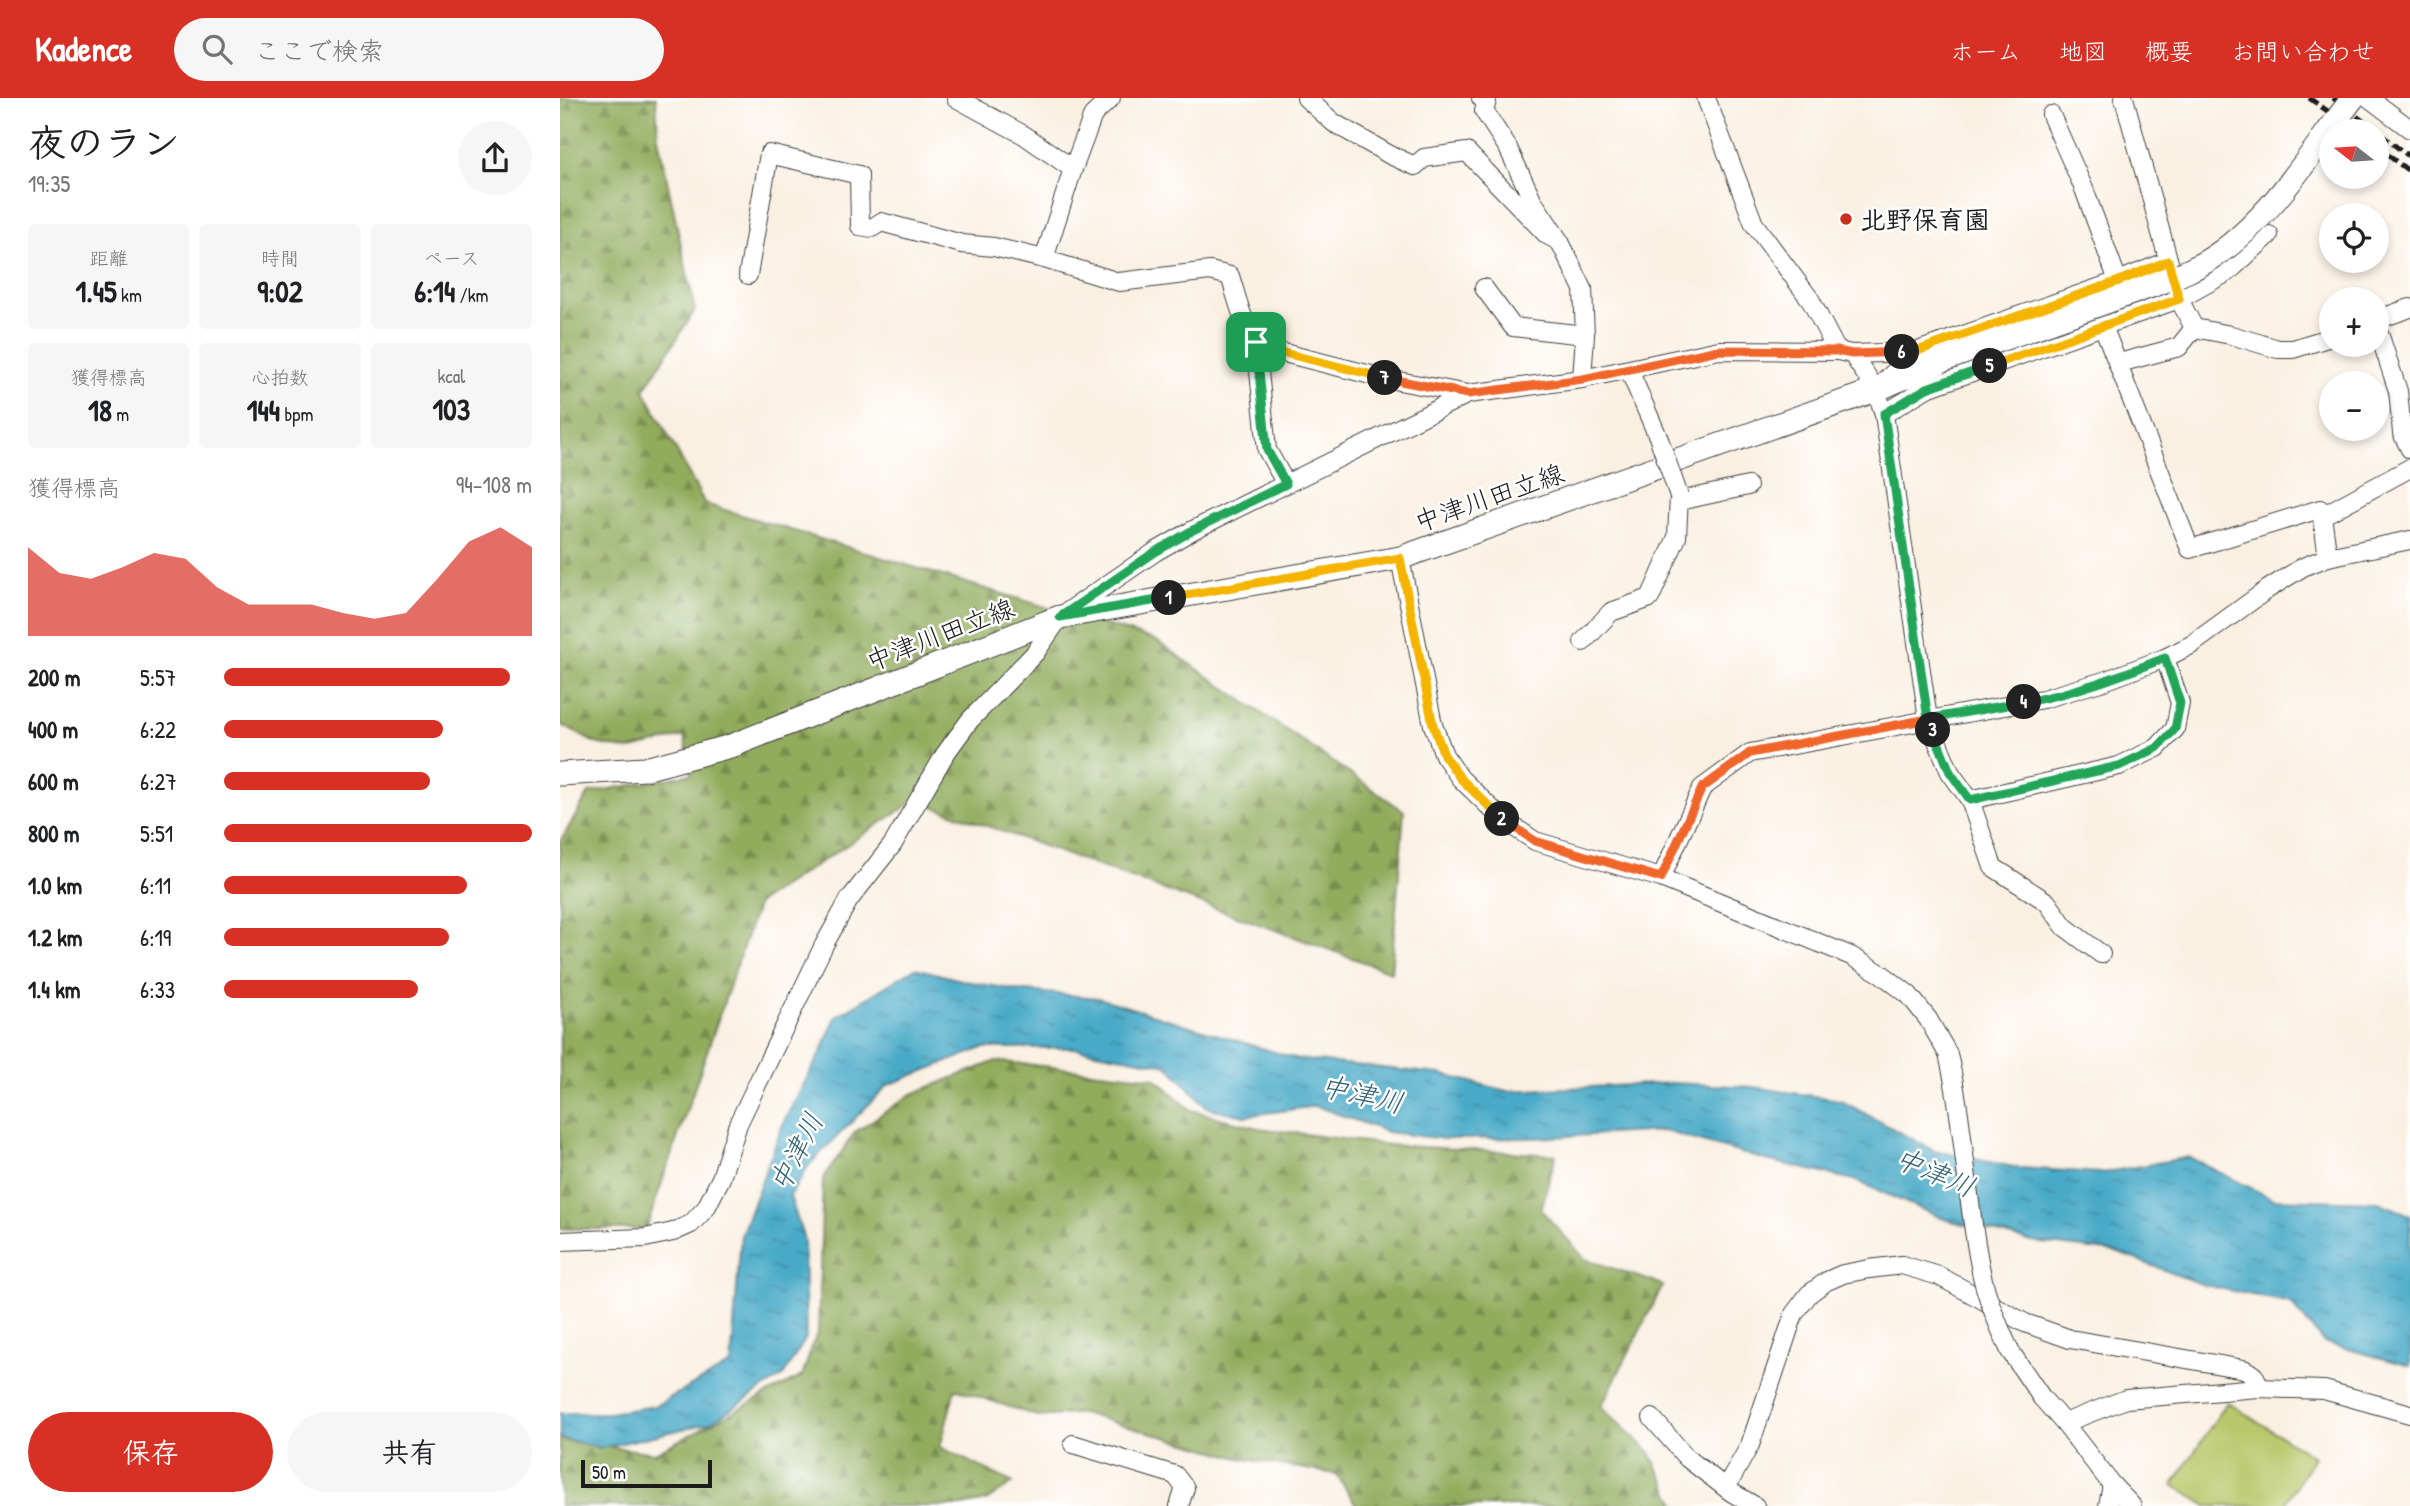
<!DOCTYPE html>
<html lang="ja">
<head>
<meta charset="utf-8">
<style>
	body { margin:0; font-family:"Patrick Hand","Klee One",sans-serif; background:#f6f6f6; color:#202124; height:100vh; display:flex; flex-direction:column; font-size:26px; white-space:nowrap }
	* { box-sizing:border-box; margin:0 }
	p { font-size:23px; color:#757577 }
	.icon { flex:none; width:38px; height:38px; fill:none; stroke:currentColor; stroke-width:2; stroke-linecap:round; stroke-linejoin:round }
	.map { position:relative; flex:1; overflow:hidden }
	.drawer { display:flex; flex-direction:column; background:#fff; width:560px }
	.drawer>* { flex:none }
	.needle { width:46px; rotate:287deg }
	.fabs { position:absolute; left:1759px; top:21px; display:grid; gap:14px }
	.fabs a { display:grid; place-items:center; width:70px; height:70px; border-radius:50%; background:#fff; box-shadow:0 4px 10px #0003; font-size:35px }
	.scale { position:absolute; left:21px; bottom:18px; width:131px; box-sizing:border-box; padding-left:7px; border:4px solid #1c1c1c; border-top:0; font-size:19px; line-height:24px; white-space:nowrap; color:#1c1c1c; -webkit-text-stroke:5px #fff; paint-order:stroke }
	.pin { position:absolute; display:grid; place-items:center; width:60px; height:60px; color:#fff; margin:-30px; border-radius:14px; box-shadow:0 4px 10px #0006 }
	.km { position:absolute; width:35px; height:35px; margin:-18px; border-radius:50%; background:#222; color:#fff; font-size:19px; line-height:35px; text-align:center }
	.round { display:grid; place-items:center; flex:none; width:74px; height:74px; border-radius:37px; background:#f6f6f6 }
	.headline { display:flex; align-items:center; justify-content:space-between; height:119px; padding:0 28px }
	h1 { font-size:38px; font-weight:700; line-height:52px }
	.metrics { display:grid; grid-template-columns:repeat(3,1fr); gap:10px; height:119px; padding:7px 28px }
	.metrics div { display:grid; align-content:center; border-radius:7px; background:#f6f6f6; text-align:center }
	.metrics b { font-size:30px; font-weight:700 }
	.metrics small { font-size:19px; font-weight:400 }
	.metrics p { font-size:19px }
	.chart { height:196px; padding:14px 28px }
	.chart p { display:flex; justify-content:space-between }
	.chart svg { width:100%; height:126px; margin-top:7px; fill:#d93025; opacity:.7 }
	.action { display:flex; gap:14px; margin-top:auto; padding:14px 28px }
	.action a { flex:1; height:80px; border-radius:42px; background:#d93025; color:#fff; font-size:28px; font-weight:700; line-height:80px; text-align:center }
	.action a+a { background:#f6f6f6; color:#202124 }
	ul { padding:0 28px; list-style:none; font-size:23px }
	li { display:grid; grid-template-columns:112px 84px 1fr; align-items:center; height:52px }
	li i { height:18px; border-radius:9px; background:#d93025 }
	header { display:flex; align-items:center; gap:42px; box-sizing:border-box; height:98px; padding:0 35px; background:#d93025; color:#fff }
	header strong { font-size:33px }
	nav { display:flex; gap:38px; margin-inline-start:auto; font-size:24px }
	.search { width:490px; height:63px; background:#f6f6f6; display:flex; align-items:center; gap:18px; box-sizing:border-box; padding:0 24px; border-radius:38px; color:#757577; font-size:26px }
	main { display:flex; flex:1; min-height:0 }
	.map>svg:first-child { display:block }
</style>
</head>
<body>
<header>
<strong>Kadence</strong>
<div class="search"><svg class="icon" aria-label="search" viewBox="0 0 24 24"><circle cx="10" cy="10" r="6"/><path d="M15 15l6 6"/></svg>ここで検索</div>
<nav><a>ホーム</a><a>地図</a><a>概要</a><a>お問い合わせ</a></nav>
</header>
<main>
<section class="drawer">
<div class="headline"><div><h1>夜のラン</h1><p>19:35</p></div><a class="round"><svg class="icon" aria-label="share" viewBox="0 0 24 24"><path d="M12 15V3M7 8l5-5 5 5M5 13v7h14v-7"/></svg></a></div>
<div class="metrics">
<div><p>距離</p><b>1.45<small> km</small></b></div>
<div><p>時間</p><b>9:02</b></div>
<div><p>ペース</p><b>6:14<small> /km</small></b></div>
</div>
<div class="metrics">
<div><p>獲得標高</p><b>18<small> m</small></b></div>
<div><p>心拍数</p><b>144<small> bpm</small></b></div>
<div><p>kcal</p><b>103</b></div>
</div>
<div class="chart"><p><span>獲得標高</span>94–108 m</p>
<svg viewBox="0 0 160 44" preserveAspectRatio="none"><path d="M0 44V13L10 22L20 24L30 20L40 15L50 17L60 27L70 33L80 33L90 33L100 36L110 38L120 36L130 24L140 11L150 6L160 13V44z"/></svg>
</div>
<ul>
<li><b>200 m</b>5:57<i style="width:93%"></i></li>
<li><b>400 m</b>6:22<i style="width:71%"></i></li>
<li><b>600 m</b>6:27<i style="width:67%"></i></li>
<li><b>800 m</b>5:51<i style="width:100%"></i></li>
<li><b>1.0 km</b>6:11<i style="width:79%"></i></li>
<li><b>1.2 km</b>6:19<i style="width:73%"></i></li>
<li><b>1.4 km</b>6:33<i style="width:63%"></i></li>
</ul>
<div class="action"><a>保存</a><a>共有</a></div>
</section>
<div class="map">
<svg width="1850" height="1408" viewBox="0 0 1850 1408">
	<defs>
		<pattern id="forest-firs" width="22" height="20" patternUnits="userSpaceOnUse" patternTransform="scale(1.75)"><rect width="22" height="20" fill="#92ac5d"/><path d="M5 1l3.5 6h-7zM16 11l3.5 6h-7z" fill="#768b4c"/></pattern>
		<pattern id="water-ripples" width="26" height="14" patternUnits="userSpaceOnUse" patternTransform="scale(1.75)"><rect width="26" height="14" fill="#48aac8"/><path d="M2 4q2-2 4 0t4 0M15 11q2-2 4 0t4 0" fill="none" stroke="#3b8aa2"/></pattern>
	</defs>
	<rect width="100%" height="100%" fill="#fff"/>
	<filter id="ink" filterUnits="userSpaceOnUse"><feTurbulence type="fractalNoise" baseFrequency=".0143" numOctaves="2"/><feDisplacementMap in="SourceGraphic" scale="14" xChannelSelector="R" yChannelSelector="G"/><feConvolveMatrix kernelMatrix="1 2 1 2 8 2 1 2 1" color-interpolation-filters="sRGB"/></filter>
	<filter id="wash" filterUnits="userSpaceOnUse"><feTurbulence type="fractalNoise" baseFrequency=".00686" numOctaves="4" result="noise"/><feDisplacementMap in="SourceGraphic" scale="28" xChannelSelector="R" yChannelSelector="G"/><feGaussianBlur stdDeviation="1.57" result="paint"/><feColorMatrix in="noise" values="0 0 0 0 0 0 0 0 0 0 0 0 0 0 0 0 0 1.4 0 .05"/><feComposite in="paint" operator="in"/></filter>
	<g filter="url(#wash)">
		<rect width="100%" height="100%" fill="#faf0e2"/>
		<g fill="url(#forest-firs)" stroke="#57643c" stroke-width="2">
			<path d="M0,0h96l2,40 37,172 -51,80 61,114 450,136 249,171 -13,161 -475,-172 -158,103 -112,326h-86v-387l29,-49 103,-19 -8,-38 -56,14 -33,-7 -35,-19z"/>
			<path d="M436,963l159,17 36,32 67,18 131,17 167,10 -15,55 44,49 78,26 -62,122 48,44 28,55h-320l-21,-32 -97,-16 -157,-45 -42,4 -85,-28 -15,58 73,36 -27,18 -25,5h-401v-66l95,13 147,-77 16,-46 5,-151 32,-47 57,-38z"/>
		</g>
		<path fill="#b8c769" stroke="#6a7242" stroke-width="2" d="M1667,1304l87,55 -30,49h-77l-34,-21z"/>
		<path fill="url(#water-ripples)" stroke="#326372" stroke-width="2" d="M355,870l50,13 51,9 83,8 198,61 143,15 67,17 165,-8 81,4 87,13 94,51 85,17 83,5 87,-16 84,42 105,3 32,13v151l-87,-24 -32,-39 -87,-18 -88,-33 -84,-10 -88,-23 -90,-39 -88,-20 -102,-29 -129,7 -91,1 -57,-7 -71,-26 -71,10 -37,-8 -41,-43 -93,-17h-91l-95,37 -79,80 -19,31 14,44 2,98 -23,38 -74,47 -108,25 -41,-10v-25h49l46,-7 76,-42 10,-129 44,-116 36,-67 15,-35z"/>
	</g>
	<g filter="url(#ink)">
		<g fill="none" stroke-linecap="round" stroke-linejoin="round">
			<defs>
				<g id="minor">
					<path d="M396,0l68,37 49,34"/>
					<path d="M746,0l28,25 56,32 25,11 9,-8 43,-6 80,83 13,7"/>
					<path d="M921,0l6,3 -3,10 24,37 26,55 26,39 23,47 2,46 -3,44"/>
					<path d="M1146,0l48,126 56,75 27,52"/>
					<path d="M1564,0l55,201 15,29 37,7 47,14h15l38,-12"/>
					<path d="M1809,0l41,31"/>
					<path d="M1491,17l33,74 34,92"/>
					<path d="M484,161l29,-90 20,-54 18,-17"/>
					<path d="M188,177l21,-121 90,21 1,51 12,2 9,-6 81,22 32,3 50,12 75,23 91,-11 20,5c9,27 13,58 38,73l115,29 85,16 114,-15 137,-29 118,1 15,3 24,36 8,24 44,305 22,53 20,28 23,67 54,35 18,25 36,27"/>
					<path d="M924,190l29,39 72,8"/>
					<path d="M1816,222l34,-12"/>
					<path d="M1816,226l22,67 4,42 8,16"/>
					<path d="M1543,228l87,223 130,-40 2,7"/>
					<path d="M696,244l11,108 19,34"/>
					<path d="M1292,256l63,-2"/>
					<path d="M1559,265l60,-16 15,-19"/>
					<path d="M1069,272l30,69"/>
					<path d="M1323,285l32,-31 203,-71 50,-20"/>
					<path d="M1324,316l43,-26 252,-89 49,-27 41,-37"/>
					<path d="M1119,403l69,-15"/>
					<path d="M1768,459l-6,-41 88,-48"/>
					<path d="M840,460l33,167 11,30 16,23 42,41 33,22 126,37 190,78 32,19 26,20 19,24 20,35"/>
					<path d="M1023,544l28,-30 39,-14 27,-61 2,-41"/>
					<path d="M1410,702l149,-34 38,-18 18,-19 5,-26 -15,-45"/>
					<path d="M1101,780l41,-90 48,-35 293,-54 61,-18 61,-23 26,-13 77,-56 35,-22 25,-10 82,-17"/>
					<path d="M0,1143l85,-3 28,-6 18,-8 15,-16 15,-30 17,-54 86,-179 25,-45 44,-56 52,-90 25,-34 65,-67 25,-36 95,-65 38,-22 275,-136"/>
					<path d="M1450,1253l32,47 22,25 48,62 20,21"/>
					<path d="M1092,1320l35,40 44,34 24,14"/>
					<path d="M1504,1325l62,-24 132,-11 66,2 86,24"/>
					<path d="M513,1346l102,31 10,13 -6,18"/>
					<path d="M1166,1390l24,-43 44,-131 15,-20 18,-13 16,-7 26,-5 33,-4 37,11 86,47 45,16 174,30c9,5 14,8 14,19"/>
					<path d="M1548,1408l4,-21"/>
				</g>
				<path id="major" d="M0,676l85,-5 86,-23 329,-129 340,-59 476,-168 65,-29"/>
			</defs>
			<use href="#minor" stroke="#3d3c3a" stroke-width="20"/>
			<use href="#major" stroke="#3d3c3a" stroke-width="25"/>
			<use href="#minor" stroke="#fff" stroke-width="18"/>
			<use href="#major" stroke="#fff" stroke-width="23"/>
			<g stroke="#1c1c1c" stroke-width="5" stroke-dasharray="10 5" stroke-linecap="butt">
				<path d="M1749,0l47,33"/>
				<path d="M1773,0l77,59"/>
				<path d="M1816,48l34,26"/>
			</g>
			<defs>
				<g id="minor-bridge">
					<path d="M1099,341l20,57"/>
					<path d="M1388,956c17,73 18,149 34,222 6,26 17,51 28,75"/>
				</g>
				<path id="major-bridge" d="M1381,263l216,-77c20,-8 40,-16 58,-28 56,-38 97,-105 138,-158"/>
			</defs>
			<use href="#minor-bridge" stroke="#3d3c3a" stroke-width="20" stroke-linecap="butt"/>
			<use href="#major-bridge" stroke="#3d3c3a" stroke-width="25" stroke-linecap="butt"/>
			<use href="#minor-bridge" stroke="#fff" stroke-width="18"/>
			<use href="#major-bridge" stroke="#fff" stroke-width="23"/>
		</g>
	</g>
	<g fill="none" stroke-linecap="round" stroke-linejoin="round" filter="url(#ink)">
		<defs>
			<path id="split-1" d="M609,500l-109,19 95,-65 38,-22 93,-46 -19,-34 -11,-108"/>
			<path id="split-2" d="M609,500l231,-40 33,167 11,30 16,23 42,41"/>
			<path id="split-3" d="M942,721l33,22 126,37 41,-90 48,-35 178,-34 5,11"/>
			<path id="split-4" d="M1373,632l17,42 20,28 149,-34 38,-18 18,-19 5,-26 -15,-45c-46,18 -92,36 -141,44"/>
			<path id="split-5" d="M1430,268l-63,22 -43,26 44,305 96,-17"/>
			<path id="split-6" d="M1342,254h12l205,-71 49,-20 11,38 -189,67"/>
			<path id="split-7" d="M825,280l83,16 115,-15 135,-29 119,1 15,3 50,-2"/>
			<path id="split-8" d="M696,244l12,7 117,29"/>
		</defs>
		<use href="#split-1" stroke="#fff" stroke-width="14"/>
		<use href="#split-2" stroke="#fff" stroke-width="14"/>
		<use href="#split-3" stroke="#fff" stroke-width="14"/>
		<use href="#split-4" stroke="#fff" stroke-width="14"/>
		<use href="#split-5" stroke="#fff" stroke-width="14"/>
		<use href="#split-6" stroke="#fff" stroke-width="14"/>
		<use href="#split-7" stroke="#fff" stroke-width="14"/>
		<use href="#split-8" stroke="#fff" stroke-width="14"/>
		<use href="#split-1" stroke="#22a559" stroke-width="9"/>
		<use href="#split-2" stroke="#f5b400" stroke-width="9"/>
		<use href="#split-3" stroke="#f0652b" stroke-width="9"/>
		<use href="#split-4" stroke="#22a559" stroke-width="9"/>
		<use href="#split-5" stroke="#22a559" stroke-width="9"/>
		<use href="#split-6" stroke="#f5b400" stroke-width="9"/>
		<use href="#split-7" stroke="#f0652b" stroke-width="9"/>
		<use href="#split-8" stroke="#f5b400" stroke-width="9"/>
	</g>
	<circle fill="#c8321e" stroke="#fff" stroke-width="2.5" cx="1286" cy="121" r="7"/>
	<g text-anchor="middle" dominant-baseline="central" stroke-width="5" stroke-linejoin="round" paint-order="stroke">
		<g font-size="26" font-weight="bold" fill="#1c1c1c" stroke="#fff" text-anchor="start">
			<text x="1300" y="121">北野保育園</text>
		</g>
		<g font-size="26" fill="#1c1c1c" stroke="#fff">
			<text transform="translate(929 399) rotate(-19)">中津川田立線</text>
			<text transform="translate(380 536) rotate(-21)">中津川田立線</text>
		</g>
		<g font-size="28" font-style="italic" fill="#326372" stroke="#fff">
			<text transform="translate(802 996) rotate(13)">中津川</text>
			<text transform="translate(236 1054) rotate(-63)">中津川</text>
			<text transform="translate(1375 1074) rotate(23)">中津川</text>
		</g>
	</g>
</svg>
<div class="fabs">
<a><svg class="needle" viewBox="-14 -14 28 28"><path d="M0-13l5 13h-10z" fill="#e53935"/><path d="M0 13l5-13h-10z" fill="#757577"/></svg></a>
<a><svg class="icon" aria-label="locate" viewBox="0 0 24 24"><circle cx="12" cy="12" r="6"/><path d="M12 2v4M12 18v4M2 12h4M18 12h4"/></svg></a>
<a>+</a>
<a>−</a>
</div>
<div class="scale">50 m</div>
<div class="pin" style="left:696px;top:244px;background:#1e9e55"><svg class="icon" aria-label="arrive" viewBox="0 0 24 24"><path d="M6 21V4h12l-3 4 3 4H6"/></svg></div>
<b class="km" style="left:609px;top:500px">1</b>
<b class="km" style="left:942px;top:721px">2</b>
<b class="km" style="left:1373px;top:632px">3</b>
<b class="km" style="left:1464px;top:604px">4</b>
<b class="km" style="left:1430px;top:268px">5</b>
<b class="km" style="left:1342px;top:254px">6</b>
<b class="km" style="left:825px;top:280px">7</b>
</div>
</main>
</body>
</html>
